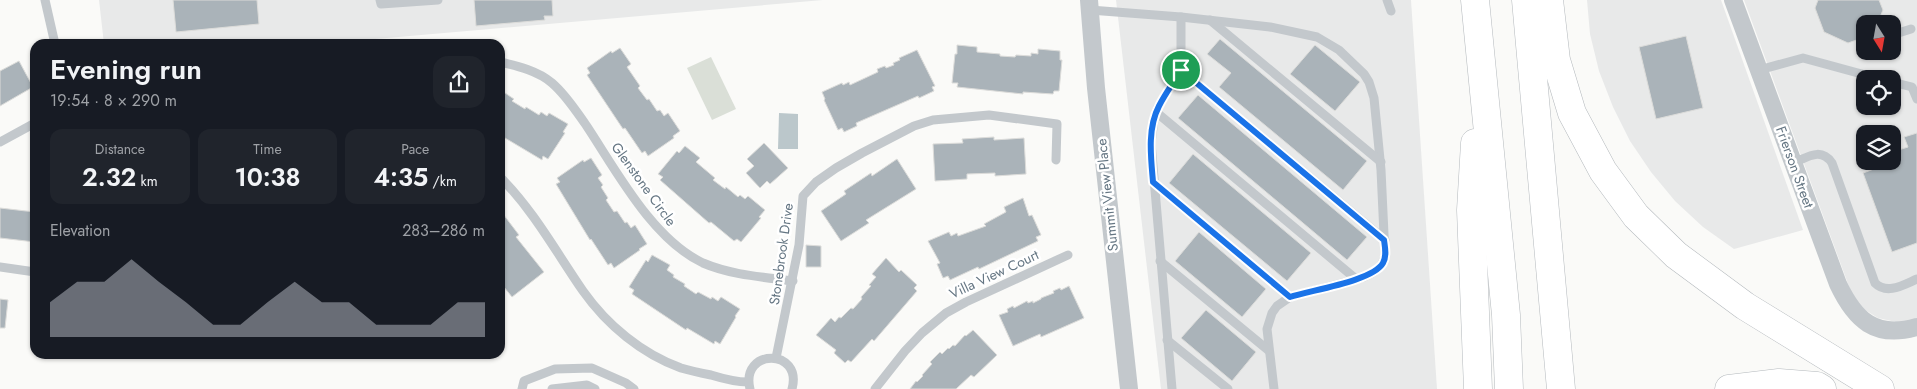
<!DOCTYPE html>
<html lang="en">
<head>
<meta charset="utf-8">
<style>
	body { margin:0; font-family:Jost,sans-serif; background:#20242c; color:#f1f3f6; height:100vh; display:flex; flex-direction:column; font-size:19px; white-space:nowrap }
	* { box-sizing:border-box; margin:0 }
	p { font-size:16px; color:#9ea1a6 }
	.icon { flex:none; width:28px; height:28px; fill:none; stroke:currentColor; stroke-width:2; stroke-linecap:round; stroke-linejoin:round }
	.map { position:relative; flex:1; overflow:hidden }
	.details { position:absolute; left:30px; top:39px; width:475px; height:320px; display:flex; flex-direction:column; background:#171b24; border-radius:15px; box-shadow:0 1px 4px #0004 }
	.details>* { flex:none }
	.needle { width:32px; rotate:169deg }
	.tools { position:absolute; left:1856px; top:15px; display:grid; gap:10px }
	.tools a { display:grid; place-items:center; width:45px; height:45px; border-radius:10px; background:#171b24; box-shadow:0 1px 4px #0004; font-size:25px }
	.pin { position:absolute; display:grid; place-items:center; width:42px; height:42px; color:#fff; margin:-21px; border:2px solid #fff; border-radius:50%; box-shadow:0 1px 5px #0007 }
	.round { display:grid; place-items:center; flex:none; width:52px; height:52px; border-radius:15px; background:#20242c }
	.headline { display:flex; align-items:center; justify-content:space-between; height:85px; padding:0 20px }
	h1 { font-size:28px; font-weight:600; line-height:38px }
	.figures { display:grid; grid-template-columns:repeat(3,1fr); gap:8px; height:85px; padding:5px 20px }
	.figures div { display:grid; align-content:center; border-radius:12px; background:#20242c; text-align:center }
	.figures b { font-size:25px; font-weight:600 }
	.figures small { font-size:14px; font-weight:400 }
	.figures p { font-size:14px }
	.chart { height:140px; padding:10px 20px }
	.chart p { display:flex; justify-content:space-between }
	.chart svg { width:100%; height:90px; margin-top:5px; fill:#8c9099; opacity:.7 }
	.map>svg:first-child { display:block }
</style>
</head>
<body>
<div class="map">
<svg width="1917" height="389" viewBox="0 0 1917 389">
	<rect width="100%" height="100%" fill="#fafaf8"/>
	<g fill="#e8e9e9" fill-rule="evenodd">
		<path d="M99,0h724l-505,44h-214z"/>
		<path d="M1116,0h295l26,389h-276z"/>
		<path d="M1587,0h134l82,230 -69,19 -31,-22 -28,-26 -24,-29 -21,-31 -17,-34 -14,-36 -9,-37z"/>
		<path d="M1744,0h173v318l-8,3 -13,1 -18,-4 -16,-10 -11,-16zM1865,24h27v27h-27zM1865,79h27v27h-27zM1865,134h27v27h-27z"/>
	</g>
	<path fill="#dadfd7" d="M711,57l25,52 -24,11 -25,-52z"/>
	<path fill="#bbc7cb" d="M779,113l19,1v35h-20z"/>
	<g fill="#aab3b9" stroke="#dcdcda">
		<path d="M173,0h84l2,24 -83,8z"/>
		<path d="M474,0h78l1,16h-9l1,4 -69,6z"/>
		<path d="M1818,0h61l4,10 -6,14h-12v13l-17,6 -24,-11 -9,-24z"/>
		<path d="M1686,36l17,72 -47,11 -17,-72z"/>
		<path d="M1220,39l147,122 -24,29 -124,-103 12,-14 -24,-19z"/>
		<path d="M957,45l20,2v5l23,2v2l15,1 1,-2 15,1v-3l7,1v-5l22,2v9h2l-3,31h-5l-1,3 -30,-2v2l-66,-7 1,-4h-6l3,-29h2z"/>
		<path d="M1315,45l45,37 -25,29 -45,-37z"/>
		<path d="M620,48l11,16 -4,3 13,19 -2,2 9,12 2,-1 8,12 3,-1 4,6 4,-3 12,18 -7,5 1,2 -26,18 -3,-5 -3,2 -17,-25 -2,1 -36,-54 3,-2 -3,-5 24,-17 1,2z"/>
		<path d="M917,50l18,36 -3,1 2,4 -15,7 -1,-2 -62,27 1,3 -13,6 -2,-4 -4,2 -14,-30 1,-1 -3,-7 20,-9 1,2 6,-3 1,3 28,-13 -1,-3 8,-3 1,2 8,-3 -1,-2 7,-3 -1,-2z"/>
		<path d="M19,61l14,26 -33,19v-35z"/>
		<path d="M500,87l3,2 -1,2 12,8 -2,2 13,8 1,-2 13,8 2,-3 6,4 2,-3 19,11 -5,8 2,1 -17,26 -5,-3 -1,4 -42,-25z"/>
		<path d="M1198,95l169,142 -20,23 -169,-142z"/>
		<path d="M1917,133v110l-25,9 -29,-79 11,-4 -3,-8h21v-9l16,-5 -4,-10z"/>
		<path d="M994,137v3l30,-2 2,36 -31,2v-3l-28,1v5l-32,2 -2,-37 30,-1 -1,-4z"/>
		<path d="M764,143l24,25 -18,16 -3,-3 -7,7 -14,-15 8,-7 -7,-7z"/>
		<path d="M685,146l15,12 -4,4 19,16 -2,2 12,9 1,-2 12,10 2,-2 5,4 3,-3 17,14 -6,7 2,1 -20,24 -4,-3 -3,2 -23,-19 -2,1 -49,-43 3,-3 -5,-3 19,-23 2,2z"/>
		<path d="M1193,154l118,99 -24,28 -118,-98z"/>
		<path d="M591,158l11,17 -4,3 5,7 -2,2 7,11 -2,2 8,12 3,-1 8,12 2,-1 4,6 4,-3 12,19 -8,5 1,1 -26,18 -3,-5 -3,2 -17,-26 -1,1 -34,-56 4,-2 -3,-4 26,-18 1,2z"/>
		<path d="M897,159l19,30 -50,31 3,3 -28,18 -20,-30 25,-17 -2,-3 27,-18 1,3z"/>
		<path d="M1023,198l6,18 3,-1 9,20 -5,2 2,4 -59,28 -1,-2 -28,13 -2,-4 -5,2 -6,-14 3,-1 -12,-22 21,-9 2,4 6,-3 1,3 28,-10 -2,-2 22,-12 -2,-5z"/>
		<path d="M0,208l35,4v30l-35,-4z"/>
		<path d="M500,210l19,25 -3,2 28,35 -32,25 -12,-15z"/>
		<path d="M1199,232l67,57 -24,28 -67,-56z"/>
		<path d="M806,245l15,1v21h-15z"/>
		<path d="M652,255l18,10 -3,5 7,5 -1,2 12,7 -1,2 12,8 2,-2 13,7 1,-2 6,4 3,-4 19,12 -5,7 1,1 -16,27 -5,-3 -1,3 -27,-16 -1,2 -54,-36 2,-4 -5,-3 17,-27 2,2z"/>
		<path d="M886,258l13,14 2,-2 16,15 -3,3 3,3 -43,50 -2,-2 -21,23 -3,-2 -3,3 -11,-10 2,-3 -20,-15 15,-17 4,4 4,-5 2,1 10,-10 2,1 9,-10 -1,-2 10,-11 -2,-1 7,-8 -4,-3z"/>
		<path d="M1069,286l15,32 -43,19 -1,-3 -27,12 -14,-31 9,-3 -1,-3 6,-3 1,2 13,-7 1,2 5,-2v2l8,-4v-1l13,-5 -1,-2 7,-3 1,2z"/>
		<path d="M0,299l8,1 -3,28h-5z"/>
		<path d="M1206,310l50,42 -24,29 -51,-43z"/>
		<path d="M973,330l24,25 -23,22 -3,-2 -15,14h-46l6,-8 1,1 6,-6 -1,-1 10,-11 -2,-2 10,-10 2,2 6,-6 1,1 4,-4 2,1 10,-11 1,1z"/>
	</g>
	<g fill="none" stroke-linecap="round" stroke-linejoin="round">
		<defs>
			<g id="motorway">
				<path d="M1475,0l31,315 3,74"/>
				<path d="M1526,0l35,389"/>
				<path d="M1549,0l7,60 16,53 31,58 33,45 40,39 69,51 135,83"/>
				<path d="M1475,143l-4,67 7,179"/>
				<path d="M1729,389l50,-6 38,3 5,3"/>
			</g>
		</defs>
		<use href="#motorway" stroke="#b4b9bd" stroke-width="29"/>
		<g stroke="#c3c8cc" stroke-width="9">
			<path d="M45,0l10,44"/>
			<path d="M380,0l1,4 57,-4"/>
			<path d="M1387,0l4,11"/>
			<path d="M1090,10l91,7 89,10 47,10 22,13 25,24 5,8 5,16 7,72 4,86c-3,12 -11,17 -21,21l-74,20 -13,9 -5,7 -5,16 7,60"/>
			<path d="M1210,20l171,142"/>
			<path d="M1892,35l19,-6"/>
			<path d="M500,62c18,4 38,9 52,21 14,12 24,28 34,42 30,45 66,114 117,138 28,12 60,14 90,18"/>
			<path d="M1181,70l204,170"/>
			<path d="M1759,70l44,-12 77,21"/>
			<path d="M1892,82l20,5 5,12"/>
			<path d="M1156,112l200,167"/>
			<path d="M0,142l35,-19"/>
			<path d="M1793,163c15,-6 28,-16 39,0l43,120c12,12 28,2 42,-4"/>
			<path d="M500,177c34,34 56,75 83,114 24,34 59,63 98,77 10,3 20,5 30,7 13,4 24,7 37,7"/>
			<path d="M1153,182l137,115"/>
			<path d="M1160,261l108,89"/>
			<path d="M0,267l35,5"/>
			<path d="M1167,340l61,49"/>
			<path d="M776,358l23,-113 4,-49 13,-14 20,-14 26,-15 52,-27 19,-6 56,-5 68,9 -1,36"/>
			<path d="M522,389l2,-8 31,-12 37,-1 34,15 8,6"/>
			<path d="M552,389l35,-4 8,4"/>
			<path d="M750,389c-10,-41 53,-41 42,0"/>
			<path d="M875,389l30,-38 17,-18 24,-20 20,-11 102,-47"/>
			<path d="M1172,389l-21,-246 3,-23 4,-13 23,-37v-53"/>
		</g>
		<g stroke="#c3c8cc" stroke-width="18">
			<path d="M1089,0l7,88 33,301"/>
			<path d="M1733,0l105,284c17,36 37,55 79,43"/>
		</g>
		<use href="#motorway" stroke="#fff" stroke-width="28"/>
	</g>
	<g fill="none" stroke-linecap="round" stroke-linejoin="round">
		<defs>
			<path id="route" d="M1181,70l203,170c1,7 3,16 -1,23 -10,18 -72,27 -93,34l-137,-115c-2,-24 -6,-53 6,-76 6,-12 15,-24 22,-36z"/>
		</defs>
		<use href="#route" stroke="#fff" stroke-width="10"/>
		<use href="#route" stroke="#1a73e8" stroke-width="6"/>
	</g>
	<g text-anchor="middle" dominant-baseline="central" stroke-width="5" stroke-linejoin="round" paint-order="stroke">
		<g font-size="14" fill="#657683" stroke="#fff">
			<text transform="translate(1795 167) rotate(70)">Frierson Street</text>
			<text transform="translate(644 184) rotate(54)">Glenstone Circle</text>
			<text transform="translate(1107 195) rotate(-96)">Summit View Place</text>
			<text transform="translate(781 254) rotate(-82)">Stonebrook Drive</text>
			<text transform="translate(994 274) rotate(-25)">Villa View Court</text>
		</g>
	</g>
</svg>
<div class="tools">
<a><svg class="needle" viewBox="-14 -14 28 28"><path d="M0-13l5 13h-10z" fill="#e53935"/><path d="M0 13l5-13h-10z" fill="#9ea1a6"/></svg></a>
<a><svg class="icon" aria-label="locate" viewBox="0 0 24 24"><circle cx="12" cy="12" r="6"/><path d="M12 2v4M12 18v4M2 12h4M18 12h4"/></svg></a>
<a><svg class="icon" aria-label="layers" viewBox="0 0 24 24"><path d="M12 4l9 5-9 5-9-5zM3 14l9 5 9-5"/></svg></a>
</div>
<div class="pin" style="left:1181px;top:70px;background:#1e9e55"><svg class="icon" aria-label="arrive" viewBox="0 0 24 24"><path d="M6 21V4h12l-3 4 3 4H6"/></svg></div>
<section class="details">
<div class="headline"><div><h1>Evening run</h1><p>19:54 · 8 × 290 m</p></div><a class="round"><svg class="icon" aria-label="share" viewBox="0 0 24 24"><path d="M12 15V3M7 8l5-5 5 5M5 13v7h14v-7"/></svg></a></div>
<div class="figures">
<div><p>Distance</p><b>2.32<small> km</small></b></div>
<div><p>Time</p><b>10:38</b></div>
<div><p>Pace</p><b>4:35<small> /km</small></b></div>
</div>
<div class="chart"><p><span>Elevation</span>283–286 m</p>
<svg viewBox="0 0 160 44" preserveAspectRatio="none"><path d="M0 44V27L10 17L20 17L30 6L40 17L50 27L60 38L70 38L80 27L90 17L100 27L110 27L120 38L130 38L140 38L150 27L160 27V44z"/></svg>
</div>
</section>
</div>
</body>
</html>
